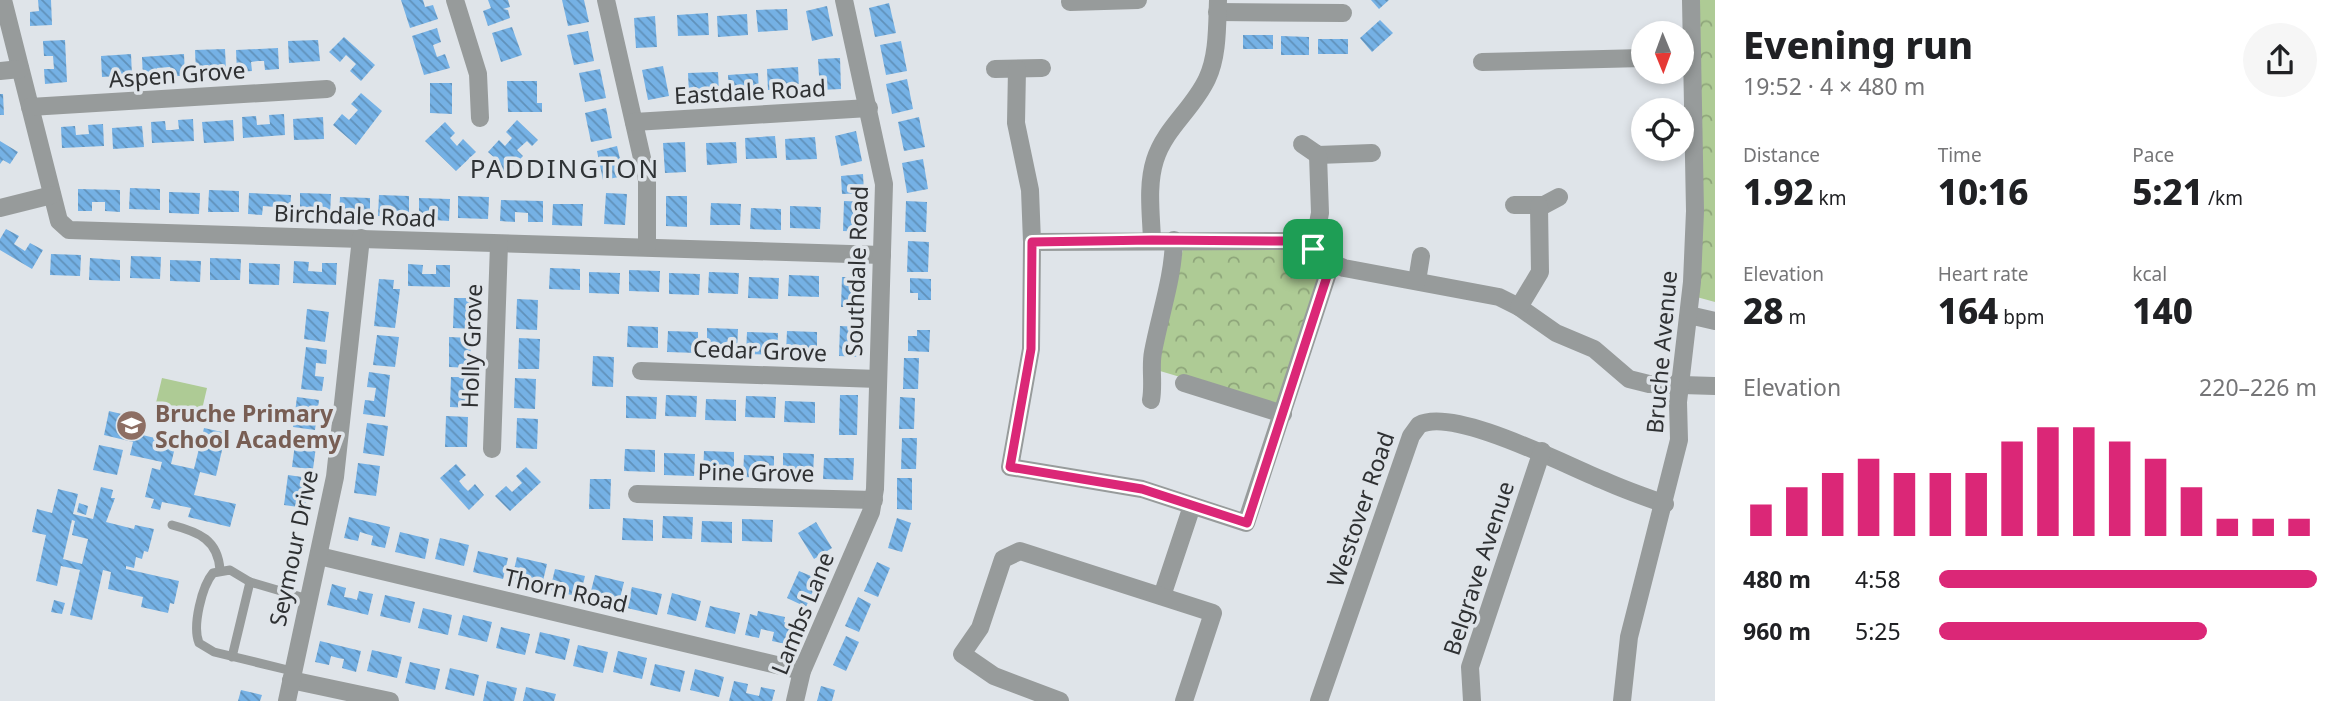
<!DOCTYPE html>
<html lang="en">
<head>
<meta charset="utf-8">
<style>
	body { margin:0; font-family:"Noto Sans",sans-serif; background:#f6f6f6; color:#202124; height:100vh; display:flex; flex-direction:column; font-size:26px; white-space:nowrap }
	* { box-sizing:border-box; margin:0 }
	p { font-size:23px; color:#757577 }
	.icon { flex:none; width:38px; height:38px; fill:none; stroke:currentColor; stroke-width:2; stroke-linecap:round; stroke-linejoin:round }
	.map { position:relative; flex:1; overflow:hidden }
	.side { display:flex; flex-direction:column; background:#fff; width:630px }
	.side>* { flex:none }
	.needle { width:46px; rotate:179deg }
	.controls { position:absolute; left:1631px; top:21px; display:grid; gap:14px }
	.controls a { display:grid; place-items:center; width:63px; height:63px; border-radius:50%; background:#fff; box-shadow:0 4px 10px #0003; font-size:35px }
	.pin { position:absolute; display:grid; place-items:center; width:60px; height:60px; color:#fff; margin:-30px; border-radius:14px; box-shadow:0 4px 10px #0006 }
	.round { display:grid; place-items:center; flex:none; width:74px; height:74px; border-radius:37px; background:#f6f6f6 }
	.summary { display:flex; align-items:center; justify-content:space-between; height:119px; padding:0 28px }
	h1 { font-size:38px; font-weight:800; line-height:52px }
	.figures { display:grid; grid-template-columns:repeat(3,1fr); gap:10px; height:119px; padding:7px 28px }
	.figures div { display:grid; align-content:center }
	.figures b { font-size:35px; font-weight:800 }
	.figures small { font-size:19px; font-weight:400 }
	.figures p { font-size:19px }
	.chart { height:196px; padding:14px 28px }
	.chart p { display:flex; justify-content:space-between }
	.chart svg { width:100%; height:126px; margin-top:7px; stroke:#db2777; stroke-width:6 }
	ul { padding:0 28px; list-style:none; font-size:23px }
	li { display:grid; grid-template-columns:112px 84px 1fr; align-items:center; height:52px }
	li i { height:18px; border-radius:9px; background:#db2777 }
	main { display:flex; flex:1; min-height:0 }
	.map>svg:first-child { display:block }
</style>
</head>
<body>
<main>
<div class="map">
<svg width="1715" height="701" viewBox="0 0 1715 701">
	<defs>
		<pattern id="park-crowns" width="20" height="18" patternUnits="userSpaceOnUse" patternTransform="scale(1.75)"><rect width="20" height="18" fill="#aecb95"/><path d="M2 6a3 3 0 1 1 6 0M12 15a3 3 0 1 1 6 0" fill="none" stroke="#8ea57a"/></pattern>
		<pattern id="building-back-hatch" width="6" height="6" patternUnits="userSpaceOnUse" patternTransform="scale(1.75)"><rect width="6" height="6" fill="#75b1e5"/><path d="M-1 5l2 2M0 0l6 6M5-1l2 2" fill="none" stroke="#6091ba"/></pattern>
	</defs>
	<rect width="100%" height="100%" fill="#dfe4e9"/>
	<path fill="#aecb95" d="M162,378l45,10 -7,30 -45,-11z"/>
	<g fill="url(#park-crowns)">
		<path d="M1691,0h24v302l-22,-6z"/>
		<path d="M1287,248l28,12 5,12 -42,134 -118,-35 -3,-12 26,-110z"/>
	</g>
	<g fill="url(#building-back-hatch)" fill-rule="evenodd">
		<path d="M38,0h13l1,25 -22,1v-14l9,-1z"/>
		<path d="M401,0h22l2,7 8,-2 5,14 -28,9z"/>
		<path d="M488,0h20l2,7 -7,2 5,1 2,8 -22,8 -5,-15 8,-3z"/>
		<path d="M562,0h22l5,22 -21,4z"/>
		<path d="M1371,0h18l-10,9z"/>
		<path d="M889,3l7,30 -21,4 -6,-29z"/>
		<path d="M827,6l6,30 -21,5 -6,-30z"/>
		<path d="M787,9l1,21 -30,2 -2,-22z"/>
		<path d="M708,13l1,22 -31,1 -1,-21z"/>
		<path d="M747,14l1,21 -30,2 -1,-21z"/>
		<path d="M655,16l2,31 -21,1 -2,-30z"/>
		<path d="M1380,20l13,13 -21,19 -12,-14z"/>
		<path d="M512,27l10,28 -21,7 -9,-29z"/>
		<path d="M437,28l4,14 -8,3 4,12 8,-3 5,14 -26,7 -12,-39z"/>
		<path d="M588,31l6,30 -20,4 -7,-30z"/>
		<rect x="1243" y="35" width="30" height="14"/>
		<path d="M1281,36l28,1v18h-28z"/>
		<path d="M344,37l31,28 -14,16 -11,-10 6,-7 -10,-9 -6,7 -11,-10z"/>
		<rect x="1318" y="39" width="30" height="15"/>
		<path d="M65,40l2,42 -22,2 -1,-15h10l-1,-13h-9l-1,-15z"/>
		<path d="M318,40l2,21 -31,2 -1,-22z"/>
		<path d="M901,41l6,30 -21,4 -6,-30z"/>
		<path d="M278,48l1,21 -14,1 -1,-9h-6l-7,1 1,9 -15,1 -1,-22z"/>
		<path d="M225,49l1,21 -30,2 -1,-22z"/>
		<path d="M131,54l1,21 -30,2 -1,-21z"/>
		<path d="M184,54l1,22h-14l-1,-9 -13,1 1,9 -15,1 -1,-21z"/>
		<path d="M840,58l1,31 -21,1 -2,-31z"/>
		<path d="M663,66l6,30 -21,4 -6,-30z"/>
		<path d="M798,67l1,21 -31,2 -1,-21z"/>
		<path d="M600,69l6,29 -21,4 -6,-29z"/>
		<path d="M718,72l1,21 -30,2 -1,-22z"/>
		<path d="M758,73l1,21 -30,2 -1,-21z"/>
		<path d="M907,79l6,30 -21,5 -6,-30z"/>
		<path d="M507,81h30v22h5v9h-34z"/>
		<path d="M430,83h22v31l-22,-1z"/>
		<path d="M361,93l21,18 -26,34 -23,-20 9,-11 7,6 9,-10 -7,-6z"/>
		<path d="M0,94h3l1,21h-4z"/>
		<path d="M606,108l6,30 -21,4 -6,-29z"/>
		<path d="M284,114l1,21 -42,3 -1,-21 14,-1 1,9 13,-1 -1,-9z"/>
		<path d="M323,117l1,22 -30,1 -1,-21z"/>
		<path d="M919,117l6,30 -21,4 -6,-29z"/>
		<path d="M193,119l1,22 -42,2 -1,-21 14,-1 1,9h6l7,-1 -1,-9z"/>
		<path d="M233,120l1,21 -30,2 -2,-21z"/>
		<path d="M517,120l21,20 -6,6 -5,-5 -10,9 6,6 -18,19 -11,-10 4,-4 -10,-9 11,-12 6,6 7,-8 -6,-6z"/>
		<path d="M445,122l10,11 -5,5 7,8 6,-7 13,13 -20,19 -31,-30z"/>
		<path d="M103,124l1,22 -42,2 -1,-21 14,-1 1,9 13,-1 -1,-9z"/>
		<path d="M142,126l2,21 -31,2 -1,-21z"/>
		<path d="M856,131l6,30 -21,5 -6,-30z"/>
		<path d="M775,136l2,22 -31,1 -1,-21z"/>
		<path d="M815,137l2,22 -31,1 -1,-21z"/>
		<path d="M0,141l18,11 -8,12 -7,-4 -3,4z"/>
		<path d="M685,142l1,30 -21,1 -2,-30z"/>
		<path d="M736,142l1,21 -30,2 -1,-22z"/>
		<path d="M617,146l7,30 -21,4 -6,-29z"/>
		<path d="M923,159l5,30 -21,4 -5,-30z"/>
		<path d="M863,174l1,19 -22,1 -1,-18z"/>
		<path d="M130,188l30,1v21l-31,-1z"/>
		<path d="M78,189l42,1v22l-15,-1v-9h-13v9h-14z"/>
		<path d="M209,190l30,1v21h-31z"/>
		<path d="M169,192l31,1 -1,21 -30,-1z"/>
		<path d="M249,193l42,2 -1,21h-15l1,-9 -13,-1 -1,9 -14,-1z"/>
		<path d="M300,193l31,1 -1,21 -30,-1z"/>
		<path d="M606,193l21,1 -2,31 -21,-1z"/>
		<path d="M379,195l30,1v21l-31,-1z"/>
		<path d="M458,196l31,1 -1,22 -30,-1z"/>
		<path d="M666,196h21v31l-21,-1z"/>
		<path d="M340,197l30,1v21l-31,-1z"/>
		<path d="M419,198l31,1 -1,22 -30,-2z"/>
		<path d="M501,200l42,1v21h-15v-9l-13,-1v10l-15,-1z"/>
		<path d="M844,201l21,1 -1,30 -21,-1z"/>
		<path d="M906,201l21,1 -1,30h-21z"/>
		<path d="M711,203l30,1 -1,21h-30z"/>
		<path d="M553,204h30l-1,22 -30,-1z"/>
		<path d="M790,206l31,1 -1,22 -30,-1z"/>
		<path d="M751,208l30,1v21l-31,-1z"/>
		<path d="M6,229l13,7 -5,8 11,7 5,-8 13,7 -11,19 -32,-19v-11z"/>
		<path d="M908,241l21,1 -1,30h-21z"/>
		<path d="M51,254l30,1 -1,21 -30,-1z"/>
		<path d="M131,256l30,1 -1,22 -30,-1z"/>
		<path d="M90,258l30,2v21l-31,-1z"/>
		<path d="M210,258l31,1 -1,21h-30z"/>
		<path d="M170,260l31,1 -1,21 -30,-1z"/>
		<path d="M294,261l15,1 -1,9 14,1v-9h15l-1,22 -43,-2z"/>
		<path d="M249,263l31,1 -1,21 -30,-1z"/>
		<path d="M408,264l15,1 -1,9h14v-9h14v22l-42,-1z"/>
		<path d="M550,268l30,1v21l-31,-1z"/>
		<path d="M629,270l31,1 -1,21 -30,-1z"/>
		<path d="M589,272l31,1 -1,21 -30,-1z"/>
		<path d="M709,272l30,1 -1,21 -30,-1z"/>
		<path d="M669,273l31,1 -1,21 -30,-1z"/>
		<path d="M789,275l30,1v21l-31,-1z"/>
		<path d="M749,277l30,1 -1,21 -30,-1z"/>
		<path d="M842,277h22l-1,30h-22z"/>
		<path d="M910,278l21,1v21h-13v-7h-8z"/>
		<path d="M379,279l15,1 -1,9h7l-5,39 -21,-2z"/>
		<path d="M454,298h21v31l-22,-1z"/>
		<path d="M517,299l21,1 -1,30 -21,-1z"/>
		<path d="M307,309l22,3 -4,30 -21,-3z"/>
		<path d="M628,326l30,1v21l-31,-1z"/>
		<path d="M840,326l22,1 -1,30 -22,-1z"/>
		<path d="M707,328l31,1 -1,22 -30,-1z"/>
		<path d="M917,330h13l-1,22 -21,-1v-15h9z"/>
		<path d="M668,331l30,1v21l-31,-1z"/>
		<path d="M787,331l30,1v21l-31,-1z"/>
		<path d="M747,332l31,1 -1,22 -31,-1z"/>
		<path d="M377,335l22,2 -4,30 -22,-2z"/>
		<path d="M449,337l22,1 -1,30 -21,-1z"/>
		<path d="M519,338l21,1 -1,30h-21z"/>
		<path d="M306,347l21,3 -1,14 -10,-1 -1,13 9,1 -2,14 -21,-2z"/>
		<path d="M593,356l21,1 -1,30 -21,-1z"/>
		<path d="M904,358h15l-1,31h-15z"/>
		<path d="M369,372l21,3 -5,42 -22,-3 2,-14 9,1 2,-13 -9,-1z"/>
		<path d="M451,377h22l-1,31 -22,-1z"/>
		<path d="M515,378l21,1 -1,30 -21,-1z"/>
		<path d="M666,395l31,1 -1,21 -31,-1z"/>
		<path d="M840,395h18l-1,40h-18z"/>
		<path d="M626,396l31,1 -1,22 -30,-1z"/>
		<path d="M746,396l30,1 -1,21 -30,-1z"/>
		<path d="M297,397l22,3 -4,30 -22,-3z"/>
		<path d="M900,397l15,1 -1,31h-15z"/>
		<path d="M706,399l30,1v21l-31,-1z"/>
		<path d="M785,401l30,1v21l-31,-1z"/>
		<path d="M109,411l29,7 -4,15 42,10 -5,21 23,5 10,-41 22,5 -10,43 -16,-4 -6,23 42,9 -6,23 -42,-10 3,-9 -29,-6 -2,8 -9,-2 3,-9 -9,-2 7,-29 8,2 2,-8 -32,-7 3,-13 -29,-7z"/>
		<path d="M446,416l22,1 -1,30h-22z"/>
		<path d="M517,418l21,1 -1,30 -21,-1z"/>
		<path d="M367,423l21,3 -4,30 -21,-3z"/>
		<path d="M296,436l21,3 -4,30 -21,-2z"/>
		<path d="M902,438h15l-1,31h-15z"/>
		<path d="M99,445l24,5 -6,25 -24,-5z"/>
		<path d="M625,449l30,1v22l-31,-1z"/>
		<path d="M704,451l30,1v21l-31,-1z"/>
		<path d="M664,453l31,1 -1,22 -30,-1z"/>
		<path d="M783,453l31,1 -1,21 -30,-1z"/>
		<path d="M744,455l30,1v22l-31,-1z"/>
		<path d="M824,458h30l-1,22 -30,-1z"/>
		<path d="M358,463l22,3 -4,30 -22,-3z"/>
		<path d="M456,464l10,11 -7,6 4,5 5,5 7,-7 9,11 -15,15 -29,-32z"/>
		<path d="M526,467l15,15 -31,29 -15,-15 11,-10 6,6 10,-9 -6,-7z"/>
		<path d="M288,475l21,3 -4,30 -21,-3z"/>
		<path d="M897,478h15v32l-15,-1z"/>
		<path d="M590,479h21l-1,30h-21z"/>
		<path d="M101,487l12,3 -2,8h4l-9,24 28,7 1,-4 19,4 -6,23 -4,-1 -2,8 -6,-2 -2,11 -8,-2v3l53,12 -5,23 -4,-1 -2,10 -27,-6 2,-10 -35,-8 3,-17 -8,-2 -11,50 -22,-5 10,-45 -19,-4 -4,20 -21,-5 10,-46 -14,-3 5,-23 15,4 6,-24 20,5 -5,20 20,5zM72,520l3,1 -3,14 16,4 -6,25 -19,-5z"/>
		<path d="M79,503l9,3 -2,9 -9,-3z"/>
		<path d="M663,516l30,1 -1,22 -30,-1z"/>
		<path d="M349,517l41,10 -5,21 -14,-3 2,-9 -13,-4 -2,9 -14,-3z"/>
		<path d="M623,518l30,2v21l-31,-1z"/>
		<path d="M897,518l14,5 -9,29 -14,-4z"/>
		<path d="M742,519l31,1 -1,22 -30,-1z"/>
		<path d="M702,521l30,1v21l-31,-1z"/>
		<path d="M816,522l16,26 -18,11 -16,-26z"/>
		<path d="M400,532l29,7 -4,20 -30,-7z"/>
		<path d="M440,538l29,7 -5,21 -29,-7z"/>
		<path d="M478,551l30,7 -5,21 -30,-7z"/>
		<path d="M517,557l30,7 -5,21 -30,-7z"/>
		<path d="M877,562l13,6 -12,29 -14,-6z"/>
		<path d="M555,569l30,7 -5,21 -30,-7z"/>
		<path d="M799,571l19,8 -12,28 -19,-9z"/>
		<path d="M595,575l29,7 -5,20 -29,-7z"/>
		<path d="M332,584l14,4 -2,9 7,1 6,2 2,-9 14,3 -5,21 -41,-10z"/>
		<path d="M632,587l30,7 -5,21 -30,-7z"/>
		<path d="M672,593l29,8 -5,20 -29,-7z"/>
		<path d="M385,595l30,7 -5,21 -30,-7z"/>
		<path d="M858,597l13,7 -12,28 -14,-6z"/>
		<path d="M54,600l11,3 -3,11 -11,-2z"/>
		<path d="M710,606l30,7 -5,21 -30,-7z"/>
		<path d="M423,608l29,7 -4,20 -30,-7z"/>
		<path d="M758,611l27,6 -1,5 7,2 -5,20 -14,-3 2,-9 -13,-3 -2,9 -14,-3 5,-21 7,2z"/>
		<path d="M463,615l29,7 -5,20 -29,-7z"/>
		<path d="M501,627l29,7 -5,21 -29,-7z"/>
		<path d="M540,632l30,7 -5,21 -30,-7z"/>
		<path d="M846,636l13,6 -13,29 -13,-6z"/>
		<path d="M320,641l41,10 -5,21 -14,-4 2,-9 -6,-1 -7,-2 -2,9 -14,-3z"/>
		<path d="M578,645l30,7 -5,21 -30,-7z"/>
		<path d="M372,650l30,7 -5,21 -30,-7z"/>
		<path d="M618,651l29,7 -5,21 -29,-7z"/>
		<path d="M410,662l30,7 -5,21 -30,-7z"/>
		<path d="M655,664l30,7 -5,21 -30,-7z"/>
		<path d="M450,668l29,7 -5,21 -29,-7z"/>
		<path d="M695,669l29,8 -5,20 -29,-7z"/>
		<path d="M487,681l30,7 -3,13h-31z"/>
		<path d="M734,681l14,3 -2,9 13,3 2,-9 14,3 -3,11h-43z"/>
		<path d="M821,686l14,4 -3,11h-15z"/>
		<path d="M526,687l30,7 -2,7h-31z"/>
		<path d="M241,690l21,5 -2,6h-22z"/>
	</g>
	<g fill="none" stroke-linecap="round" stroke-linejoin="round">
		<g stroke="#979b9b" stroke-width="9">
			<path d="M172,525c27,7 46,15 48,45"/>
			<path d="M232,657l18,-75"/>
			<path d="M292,671l-78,-19 -15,-9c-7,-17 3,-57 14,-70l17,-3 20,12 58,17"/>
		</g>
		<g stroke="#979b9b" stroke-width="18">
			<path d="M3,0l56,221 10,9 813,25"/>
			<path d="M455,0l23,74 2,44"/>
			<path d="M606,0l41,180v67"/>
			<path d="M1070,2l68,-2"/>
			<path d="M1217,12l126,1"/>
			<path d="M1482,62l161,-4"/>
			<path d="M995,69l47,-1"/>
			<path d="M1017,69l-1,54 14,67 2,52"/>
			<path d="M0,71l20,-2"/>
			<path d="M30,107l297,-18"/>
			<path d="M634,122l235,-14"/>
			<path d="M1302,144l16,11 54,-2"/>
			<path d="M1514,205h30l15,-8"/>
			<path d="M0,208l52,-13"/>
			<path d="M1152,240c-1,-27 -5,-55 3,-80 10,-32 38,-51 52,-81 11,-23 10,-53 11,-79"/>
			<path d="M1313,249l7,-36 -2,-58"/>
			<path d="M1331,264l-85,259 -104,-34 -132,-22 21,-118 1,-107 253,-1c25,5 37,19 59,27l155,29 20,10 37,26 38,16 35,30 20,5 66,2"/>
			<path d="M1417,281l4,-25"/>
			<path d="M1519,307l21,-35 -1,-66"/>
			<path d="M1689,315l26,6"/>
			<path d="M641,371l237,8"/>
			<path d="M1184,383l99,31"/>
			<path d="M1151,400c3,-16 -1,-33 2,-48 7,-38 20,-73 21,-112"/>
			<path d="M492,449l7,-205"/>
			<path d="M637,494l237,6"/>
			<path d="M319,556l483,115"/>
			<path d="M1162,596l30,-90"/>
			<path d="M291,680l99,21"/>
			<path d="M287,701l48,-224 26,-239"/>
			<path d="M795,701l7,-30 69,-159 4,-23 9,-305 -40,-184"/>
			<path d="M1060,701l-66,-25 -32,-22 18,-26 23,-69 17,-8 193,62 -29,88"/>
			<path d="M1319,701l92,-265 8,-11c34,-19 150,42 186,56 20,9 40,16 60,23"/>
			<path d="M1472,701l-2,-34 72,-216"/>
		</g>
		<path stroke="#979b9b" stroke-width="18" d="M1622,701l7,-64 50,-197 -1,-38 14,-120 3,-71 -4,-211"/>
	</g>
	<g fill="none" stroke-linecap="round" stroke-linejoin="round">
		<defs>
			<path id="route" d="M1152,240l133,1 28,8 18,15 -84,259 -105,-34 -132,-22 21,-118 1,-107z"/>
		</defs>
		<use href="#route" stroke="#fff" stroke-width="14"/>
		<use href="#route" stroke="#db2777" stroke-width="9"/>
	</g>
	<defs>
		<symbol id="school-disc" viewBox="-11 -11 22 22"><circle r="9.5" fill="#8d6e63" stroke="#dfe4e9"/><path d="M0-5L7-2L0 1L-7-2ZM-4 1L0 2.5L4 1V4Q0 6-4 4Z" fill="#fff"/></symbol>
	</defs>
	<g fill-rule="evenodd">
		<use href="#school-disc" x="114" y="408" width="35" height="35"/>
	</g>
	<g text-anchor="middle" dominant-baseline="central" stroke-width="7" stroke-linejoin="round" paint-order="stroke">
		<g font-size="23" fill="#2f3133" stroke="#dfe4e9">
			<text transform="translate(177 74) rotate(-4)">Aspen Grove</text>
			<text transform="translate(750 91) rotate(-3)">Eastdale Road</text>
			<text transform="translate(355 215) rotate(2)">Birchdale Road</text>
			<text transform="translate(856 271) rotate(-88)">Southdale Road</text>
			<text transform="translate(471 346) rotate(-88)">Holly Grove</text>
			<text transform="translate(760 350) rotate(2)">Cedar Grove</text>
			<text transform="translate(1661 352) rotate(-85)">Bruche Avenue</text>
			<text transform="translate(756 472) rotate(1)">Pine Grove</text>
			<text transform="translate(1360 509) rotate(-71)">Westover Road</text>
			<text transform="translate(293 548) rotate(-78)">Seymour Drive</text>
			<text transform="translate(1478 568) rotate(-72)">Belgrave Avenue</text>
			<text transform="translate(566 590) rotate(13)">Thorn Road</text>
			<text transform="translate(802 613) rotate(-68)">Lambs Lane</text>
		</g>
		<g font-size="23" font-weight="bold" fill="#785e54" stroke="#dfe4e9" text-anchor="start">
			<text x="155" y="413">Bruche Primary<tspan x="155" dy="26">School Academy</tspan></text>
		</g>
		<g font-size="26" letter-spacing="2" fill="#2f3336" stroke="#dfe4e9">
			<text x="565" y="168">PADDINGTON</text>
		</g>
	</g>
</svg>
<div class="controls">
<a><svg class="needle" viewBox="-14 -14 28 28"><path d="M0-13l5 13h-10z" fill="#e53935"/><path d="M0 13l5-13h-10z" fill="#757577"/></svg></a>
<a><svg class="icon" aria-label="locate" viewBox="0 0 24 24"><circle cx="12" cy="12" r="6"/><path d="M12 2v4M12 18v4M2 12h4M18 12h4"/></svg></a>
</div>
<div class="pin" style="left:1313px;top:249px;background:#1e9e55"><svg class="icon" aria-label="arrive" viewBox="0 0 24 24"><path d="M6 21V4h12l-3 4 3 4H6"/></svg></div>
</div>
<section class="side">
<div class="summary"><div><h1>Evening run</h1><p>19:52 · 4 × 480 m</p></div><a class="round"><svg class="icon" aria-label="share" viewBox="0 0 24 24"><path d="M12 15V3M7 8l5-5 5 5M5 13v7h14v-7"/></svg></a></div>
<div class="figures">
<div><p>Distance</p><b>1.92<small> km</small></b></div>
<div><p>Time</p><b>10:16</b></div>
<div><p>Pace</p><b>5:21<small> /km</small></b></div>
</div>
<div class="figures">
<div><p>Elevation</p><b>28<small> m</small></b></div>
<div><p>Heart rate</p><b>164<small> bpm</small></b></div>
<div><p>kcal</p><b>140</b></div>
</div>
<div class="chart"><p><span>Elevation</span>220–226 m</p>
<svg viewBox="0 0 160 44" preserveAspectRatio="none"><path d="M5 44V33M15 44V27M25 44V22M35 44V17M45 44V22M55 44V22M65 44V22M75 44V11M85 44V6M95 44V6M105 44V11M115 44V17M125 44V27M135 44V38M145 44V38M155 44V38"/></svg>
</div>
<ul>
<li><b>480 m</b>4:58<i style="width:100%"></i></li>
<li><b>960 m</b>5:25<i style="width:71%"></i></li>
</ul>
</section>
</main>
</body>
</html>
